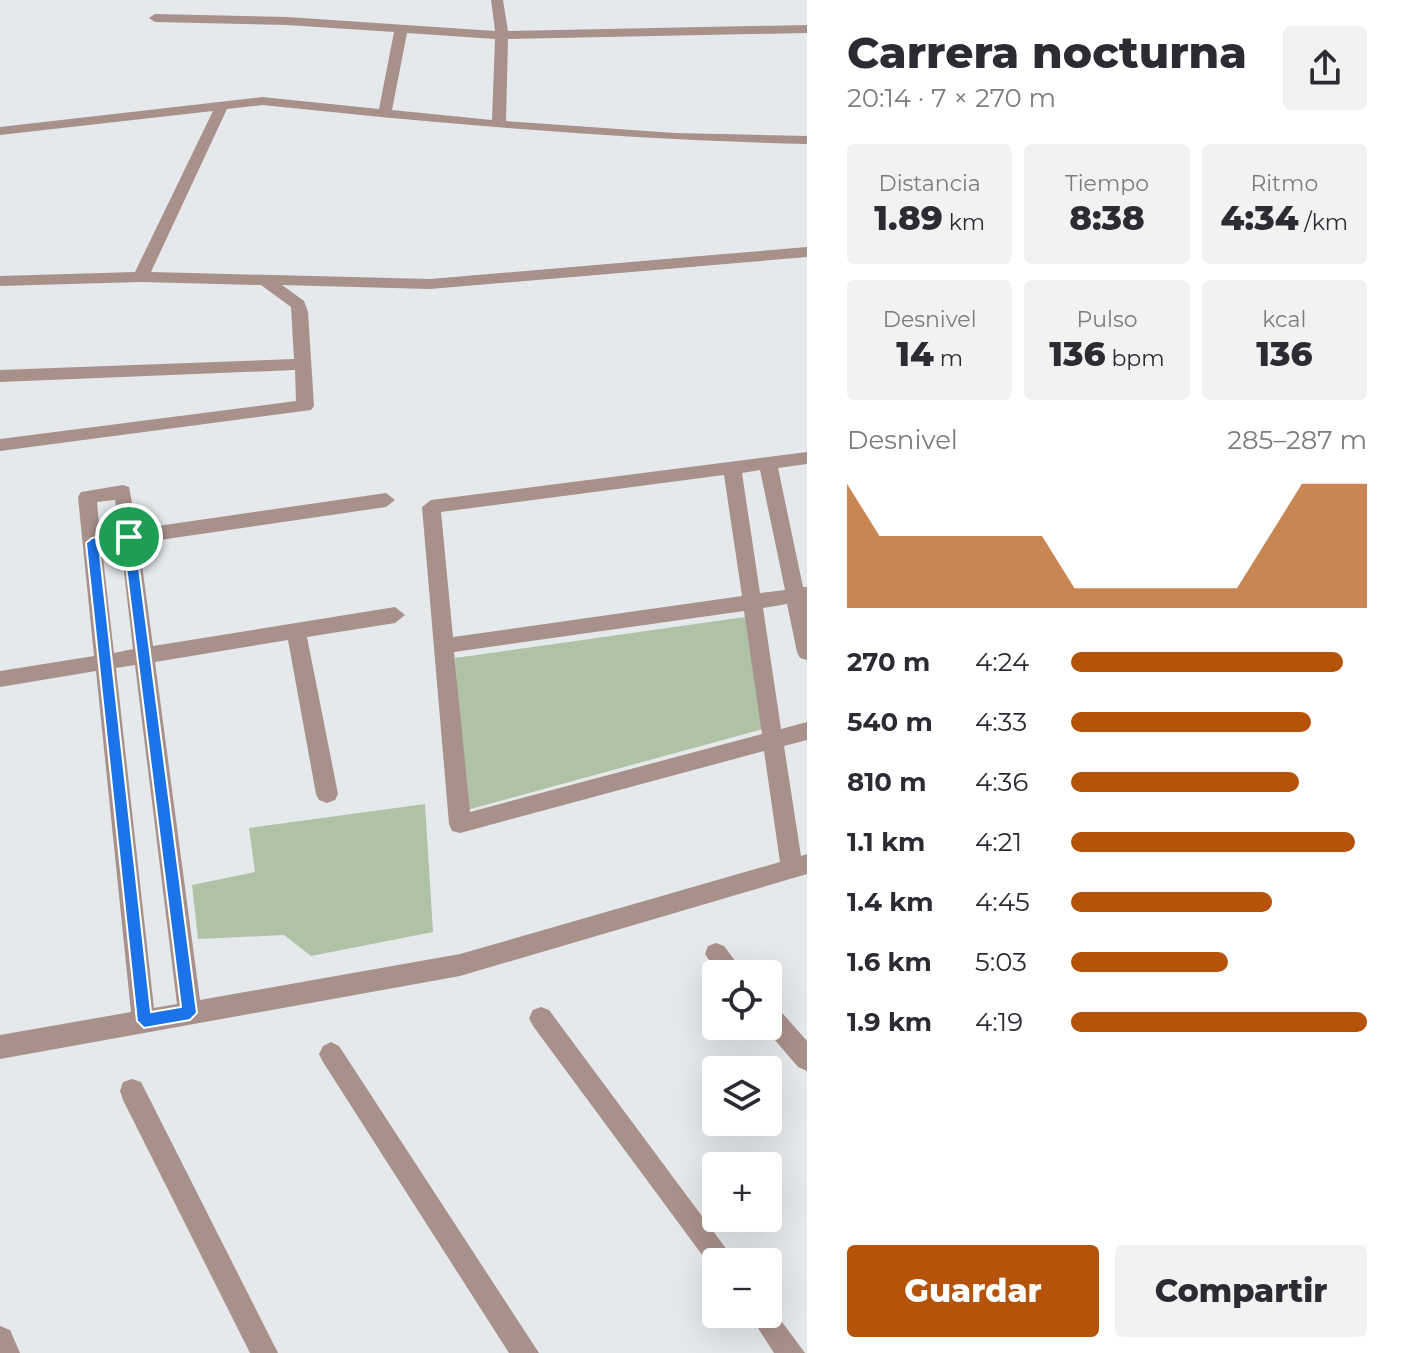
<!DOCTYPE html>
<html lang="es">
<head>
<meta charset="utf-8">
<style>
	body { margin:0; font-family:Montserrat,sans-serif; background:#f2f2f3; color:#2b2b33; height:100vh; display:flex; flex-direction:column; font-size:30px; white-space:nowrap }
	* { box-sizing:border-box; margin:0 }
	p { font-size:26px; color:#7c7c81 }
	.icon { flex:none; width:44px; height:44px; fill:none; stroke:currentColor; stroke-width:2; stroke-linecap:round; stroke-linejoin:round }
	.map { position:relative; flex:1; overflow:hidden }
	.side { display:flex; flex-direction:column; background:#fff; width:600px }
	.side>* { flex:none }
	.buttons { position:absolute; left:702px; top:960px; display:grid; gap:16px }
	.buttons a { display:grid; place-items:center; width:80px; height:80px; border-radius:8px; background:#fff; box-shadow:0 8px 32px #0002; font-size:40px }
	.pin { position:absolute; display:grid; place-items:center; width:68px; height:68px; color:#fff; margin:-34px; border:4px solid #fff; border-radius:50%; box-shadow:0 2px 8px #0007 }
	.round { display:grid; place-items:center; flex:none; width:84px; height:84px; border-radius:8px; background:#f2f2f3 }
	.overview { display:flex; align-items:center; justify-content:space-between; height:136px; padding:0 40px }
	h1 { font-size:44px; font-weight:800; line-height:60px }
	.metrics { display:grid; grid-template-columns:repeat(3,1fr); gap:12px; height:136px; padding:8px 40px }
	.metrics div { display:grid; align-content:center; border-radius:8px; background:#f2f2f3; text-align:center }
	.metrics b { font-size:34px; font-weight:800 }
	.metrics small { font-size:22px; font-weight:400 }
	.metrics p { font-size:22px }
	.chart { height:224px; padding:16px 40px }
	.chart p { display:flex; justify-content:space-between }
	.chart svg { width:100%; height:144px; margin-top:8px; fill:#b45309; opacity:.7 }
	.cta { display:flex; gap:16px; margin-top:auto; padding:16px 40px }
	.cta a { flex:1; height:92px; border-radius:8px; background:#b45309; color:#fff; font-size:32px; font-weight:800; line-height:92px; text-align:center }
	.cta a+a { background:#f2f2f3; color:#2b2b33 }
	ul { padding:0 40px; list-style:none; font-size:26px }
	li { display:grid; grid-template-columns:128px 96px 1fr; align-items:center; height:60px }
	li i { height:20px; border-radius:10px; background:#b45309 }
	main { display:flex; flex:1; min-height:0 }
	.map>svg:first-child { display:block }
</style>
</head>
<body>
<main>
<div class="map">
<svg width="807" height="1353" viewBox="0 0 807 1353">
	<rect width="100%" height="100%" fill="#e5e9ec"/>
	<g fill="#afc2a6">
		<path d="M745,617l18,112 -296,81 -12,-152z"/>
		<path d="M425,804l8,128 -122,24 -27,-21 -86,4 -6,-54 63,-13 -6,-44z"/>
	</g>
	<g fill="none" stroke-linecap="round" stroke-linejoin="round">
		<g fill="#a8918a" fill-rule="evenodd">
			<path d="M491,0h12l5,31 299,-6v8l-299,6 -2,82 169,12 132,3v8c-183,-4 -363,-20 -545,-39l-35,4 -76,163 279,7 377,-32v10l-377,32 -148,-4 22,16 4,11 6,94 -3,4 -311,41v-12l296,-38 -1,-31 -295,12v-12l294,-11 -3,-52 -30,-22 -120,-3 -141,4v-10l135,-4 78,-161 -213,24v-8l262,-30 117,12 15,-77 -107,-7 -132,-3 -6,-4 6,-4 132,3 208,14zM407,33l88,6 -3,81 -100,-10z"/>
			<path d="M807,452v12l-29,4 25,119h4v73l-7,-2 -3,-6 -10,-48 -24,4 18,121 26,-7v18l-23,6 17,110 6,-2v20l-347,102 -460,83v-24l131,-23 -35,-341 -96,16v-16l94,-15 -16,-159 3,-5 42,-7 6,2 8,42 249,-36 9,7 -9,7 -247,36 14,103 242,-39 10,8 -10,8 -88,14 31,157 -3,6 -8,3 -8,-3 -3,-6 -28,-154 -133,22 45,338 260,-46 320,-92 -16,-111 -304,82 -8,-2 -3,-7 -27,-317 9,-7zM760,470l25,120 -25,3 -18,-120zM724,475l18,121 -289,41 -12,-125zM115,500l4,32 -19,3 -3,-33zM121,546l12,103 -19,4 -12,-104zM744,611l18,123 -292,78 -16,-160zM135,665l42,339 -23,4 -38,-340z"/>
			<path d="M716,943l8,3 21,28h-27l-13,-20 3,-8z"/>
			<path d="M768,1003l8,3 31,35v30l-9,-4 -35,-41h5z"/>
			<path d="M541,1007l8,3 187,252h-20l-2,9 -181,-245 -4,-8 4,-8z"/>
			<path d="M331,1042l8,4 200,307h-30l-186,-291 -4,-8 4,-8z"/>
			<path d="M132,1079l9,3 137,271h-28l-127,-253 -3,-9 3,-9z"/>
			<path d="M768,1303l37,50h-31l-25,-39h19z"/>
			<path d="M0,1326l10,4 10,23h-20z"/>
		</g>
	</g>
	<path fill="#1a73e8" stroke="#fff" stroke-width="2" fill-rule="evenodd" d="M129,532l6,5 62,476 -7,7 -46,8 -7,-7 -51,-478 6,-5zM123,542l58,465 -30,5 -52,-466z"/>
</svg>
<div class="buttons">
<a><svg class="icon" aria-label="locate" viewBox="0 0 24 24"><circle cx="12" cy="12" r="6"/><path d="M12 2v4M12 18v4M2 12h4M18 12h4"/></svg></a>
<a><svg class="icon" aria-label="layers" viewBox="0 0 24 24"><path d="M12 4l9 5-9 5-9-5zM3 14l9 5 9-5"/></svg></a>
<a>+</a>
<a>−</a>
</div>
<div class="pin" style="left:129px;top:537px;background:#1e9e55"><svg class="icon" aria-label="arrive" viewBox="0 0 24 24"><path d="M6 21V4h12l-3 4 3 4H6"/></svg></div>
</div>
<section class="side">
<div class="overview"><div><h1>Carrera nocturna</h1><p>20:14 · 7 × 270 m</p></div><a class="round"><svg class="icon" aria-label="share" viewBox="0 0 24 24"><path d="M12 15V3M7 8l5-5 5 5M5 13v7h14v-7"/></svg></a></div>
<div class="metrics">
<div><p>Distancia</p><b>1.89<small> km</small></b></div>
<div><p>Tiempo</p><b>8:38</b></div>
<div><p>Ritmo</p><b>4:34<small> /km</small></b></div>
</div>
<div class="metrics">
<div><p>Desnivel</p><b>14<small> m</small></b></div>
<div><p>Pulso</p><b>136<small> bpm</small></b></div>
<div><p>kcal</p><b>136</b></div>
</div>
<div class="chart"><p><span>Desnivel</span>285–287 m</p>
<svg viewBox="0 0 160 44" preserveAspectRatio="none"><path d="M0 44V6L10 22L20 22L30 22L40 22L50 22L60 22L70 38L80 38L90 38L100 38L110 38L120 38L130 22L140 6L150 6L160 6V44z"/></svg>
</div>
<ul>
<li><b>270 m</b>4:24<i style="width:92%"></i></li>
<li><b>540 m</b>4:33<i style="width:81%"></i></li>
<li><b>810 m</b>4:36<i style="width:77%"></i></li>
<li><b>1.1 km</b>4:21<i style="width:96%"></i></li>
<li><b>1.4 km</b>4:45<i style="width:68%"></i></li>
<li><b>1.6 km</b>5:03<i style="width:53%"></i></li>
<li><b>1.9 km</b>4:19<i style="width:100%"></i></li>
</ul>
<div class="cta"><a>Guardar</a><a>Compartir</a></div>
</section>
</main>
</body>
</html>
